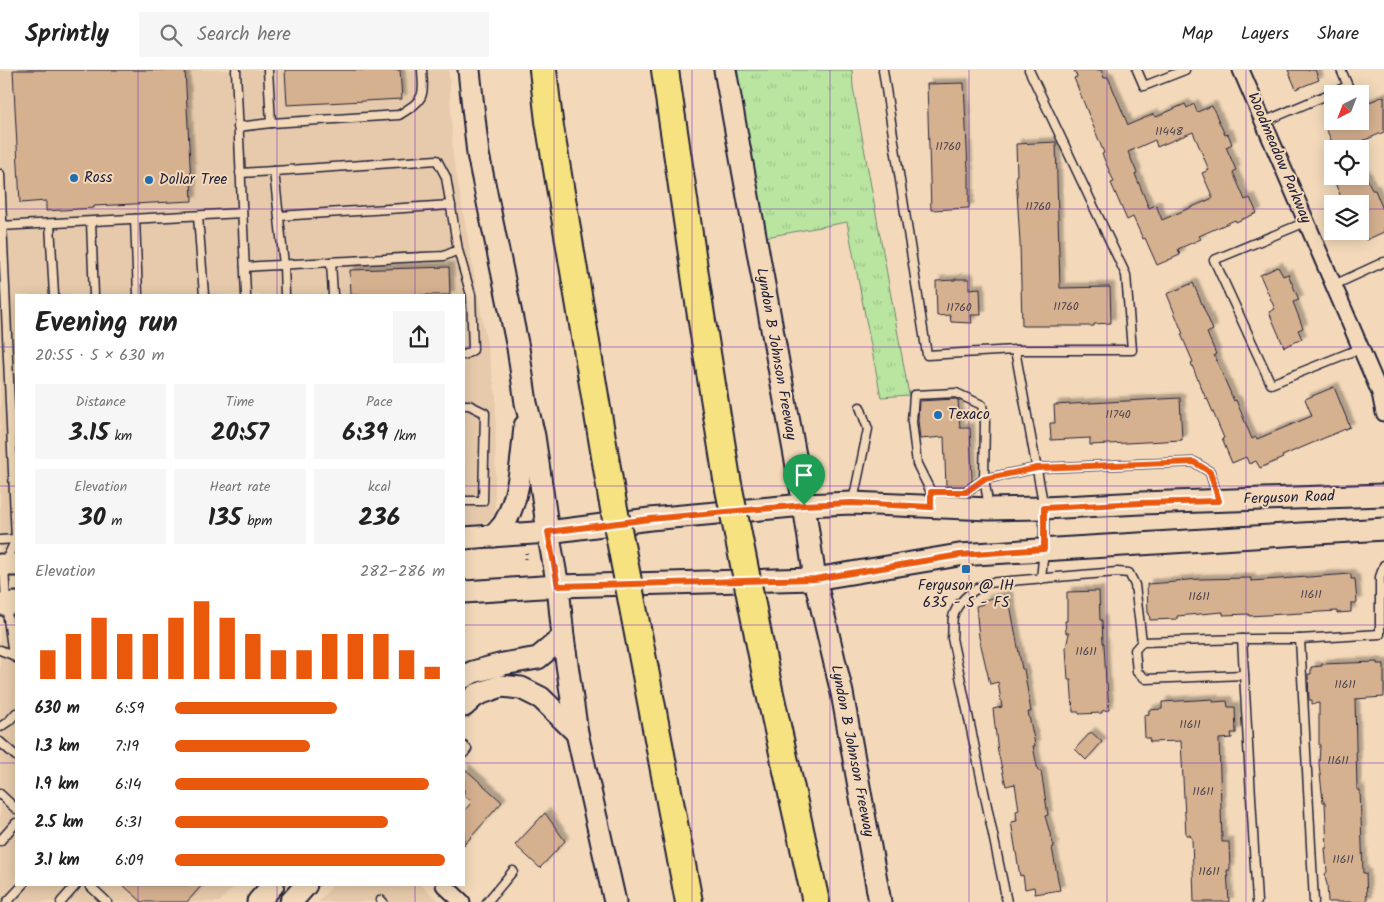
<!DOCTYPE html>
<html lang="en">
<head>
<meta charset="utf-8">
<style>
	body { margin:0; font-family:Kalam,sans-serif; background:#f6f6f6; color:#222; height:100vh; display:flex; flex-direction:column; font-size:19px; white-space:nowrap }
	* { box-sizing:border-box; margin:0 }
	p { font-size:16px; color:#767676 }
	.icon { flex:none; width:28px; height:28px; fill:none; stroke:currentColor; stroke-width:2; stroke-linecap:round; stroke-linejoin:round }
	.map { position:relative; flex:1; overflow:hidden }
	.panel { position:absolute; left:15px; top:224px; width:450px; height:592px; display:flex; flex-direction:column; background:#fff; border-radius:0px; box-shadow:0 2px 12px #0003 }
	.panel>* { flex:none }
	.needle { width:32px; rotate:222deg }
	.fabs { position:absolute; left:1324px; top:15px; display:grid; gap:10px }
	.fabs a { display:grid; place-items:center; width:45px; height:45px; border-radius:0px; background:#fff; box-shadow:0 2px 12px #0003; font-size:25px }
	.pin { position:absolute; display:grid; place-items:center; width:42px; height:42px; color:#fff; margin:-51px -21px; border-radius:50% 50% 50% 0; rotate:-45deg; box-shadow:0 0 5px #0007 }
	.pin .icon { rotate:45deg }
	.round { display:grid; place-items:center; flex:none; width:52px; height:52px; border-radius:0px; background:#f6f6f6 }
	.overview { display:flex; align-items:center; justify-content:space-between; height:85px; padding:0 20px }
	h1 { font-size:28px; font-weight:800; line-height:38px }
	.figures { display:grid; grid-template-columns:repeat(3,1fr); gap:8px; height:85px; padding:5px 20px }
	.figures div { display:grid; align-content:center; border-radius:0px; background:#f6f6f6; text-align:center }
	.figures b { font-size:25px; font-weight:800 }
	.figures small { font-size:14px; font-weight:400 }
	.figures p { font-size:14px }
	.chart { height:140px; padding:10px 20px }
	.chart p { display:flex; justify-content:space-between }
	.chart svg { width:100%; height:90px; margin-top:5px; stroke:#ea580c; stroke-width:6 }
	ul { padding:0 20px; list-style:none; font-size:16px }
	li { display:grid; grid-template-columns:80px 60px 1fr; align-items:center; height:38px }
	li i { height:12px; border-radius:6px; background:#ea580c }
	header { display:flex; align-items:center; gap:30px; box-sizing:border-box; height:70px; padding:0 25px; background:#fff; border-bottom:1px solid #e0e0e0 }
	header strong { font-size:24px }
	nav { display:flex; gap:28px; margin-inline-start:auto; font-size:18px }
	.search { width:350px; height:45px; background:#f6f6f6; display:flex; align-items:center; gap:12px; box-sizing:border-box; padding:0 18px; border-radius:0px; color:#767676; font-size:19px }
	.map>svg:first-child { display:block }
</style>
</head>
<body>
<header>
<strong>Sprintly</strong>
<div class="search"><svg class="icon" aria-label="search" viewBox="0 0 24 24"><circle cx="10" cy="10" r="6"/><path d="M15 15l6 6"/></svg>Search here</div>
<nav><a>Map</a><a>Layers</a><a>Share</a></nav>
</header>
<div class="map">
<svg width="1384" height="832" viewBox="0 0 1384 832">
	<defs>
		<pattern id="grass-tufts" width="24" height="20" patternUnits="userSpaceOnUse" patternTransform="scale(1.25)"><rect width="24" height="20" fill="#bae5a1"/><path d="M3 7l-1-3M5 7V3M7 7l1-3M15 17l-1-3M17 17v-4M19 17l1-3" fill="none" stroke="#a0c48c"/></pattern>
		<filter id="shadow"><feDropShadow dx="4.5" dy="-4.5" stdDeviation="1" flood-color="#0004"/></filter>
	</defs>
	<rect width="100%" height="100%" fill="#f3d9ba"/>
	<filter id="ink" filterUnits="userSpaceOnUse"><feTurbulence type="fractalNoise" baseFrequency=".02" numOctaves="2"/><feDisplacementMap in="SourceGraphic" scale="10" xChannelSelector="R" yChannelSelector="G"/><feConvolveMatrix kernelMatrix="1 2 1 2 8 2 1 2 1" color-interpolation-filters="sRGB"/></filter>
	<g filter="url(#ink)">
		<g fill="#e6caab">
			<path d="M0,0h449l4,86 43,239 -1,119 -8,8 -11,5 -12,1v-233h-448v256l-16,1z"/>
			<path d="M0,557h16v258h219l-15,17h-220z"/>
			<path d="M333,815h88l19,17h-122z"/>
		</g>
		<path fill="url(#grass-tufts)" stroke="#6e846e" d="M727,0h125l1,17 56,308 -28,2 -34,-175 -81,15 -18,-36z"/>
		<g fill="#d6b190" stroke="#22223b" fill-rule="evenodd" filter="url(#shadow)">
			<path d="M13,0h172l7,131 -98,5v2l-48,3v-10l-26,2z"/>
			<path d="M285,0h115l2,29 -115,6z"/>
			<path d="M1074,0h27l3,8 4,-1 20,48 26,-11 2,3 29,-13 2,4 7,-4 3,8 15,-6 13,29 3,-1 4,10 -6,3 10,23 -3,2 12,28 5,-2 7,15 -21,9 -1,-2 -36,16 2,3 -23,10 2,6 -23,10 -12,-27 -2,1 -10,-22 -6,3 -16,-37 3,-1 -12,-28 2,-1 -30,-75 3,-1zM1193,62l16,38 -7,3 11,25 -51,22 -6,-15 -7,3 -14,-34 2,-1 -9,-21 27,-12 2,7z"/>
			<path d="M1288,0h27l4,10 -23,9z"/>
			<path d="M964,13l4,88h1v37l-38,2 -4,-126z"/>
			<path d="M1384,26v36l-31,13 2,4h-20l-10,-23 12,-5h23v-15z"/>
			<path d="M1056,72l4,146 50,-1 1,36 -17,1v2h-72l-2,-83 -4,-68h1l-1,-31z"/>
			<path d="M1332,106h34l6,14h3l9,22v20l-18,8 -6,-13v-23h-16z"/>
			<path d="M449,197l1,28h-99l-1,-25z"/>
			<path d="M1278,197l5,9 5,-2 11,26 -6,2 10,26 -5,2 4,9 -18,8 -15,-35 6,-3 -15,-34z"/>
			<path d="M955,209h14v10l11,-1 1,27h-10l1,8 -21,-1 -1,-7 -13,1 -1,-35 19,-1z"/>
			<path d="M1193,213l20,47 -6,3 9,21 -2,1 20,46 2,-1 16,39 4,-2 1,2 55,-23 -7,-17 29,-12 16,40 -68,29 1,2 -23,10 -4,-7 -7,3 -3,-7 -14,6 -10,-24 2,-1 -17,-40 -1,1 -15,-36 2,-1 -12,-28h2l-16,-40z"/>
			<path d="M1180,328l2,42 -92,5v-7l-39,2 -1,-17h5l-1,-18z"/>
			<path d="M956,329l2,1 2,28h10l2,53 -8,5h-18l-2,-49 -24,2 -2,-19 1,-19z"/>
			<path d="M1351,504v5h4l2,24h-6v9l-14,1v-2l-88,5v-2l-26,1v-3l-46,4v3l-27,1 -1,-7h-1l-1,-29 29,-2v-1l24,-2 51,-1v3z"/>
			<path d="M1099,521l1,29h2l1,23h1l2,40h1l2,27 -7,1v2l-23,1v-2h-6l-2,-32h-3l-2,-32 3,-15h-3l-1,-12h2v-29z"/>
			<path d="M1007,525l1,4h1l13,70h2l7,43h-3l6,27 1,7h-2l5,25h3l7,44 -3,1 9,31 -2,1 8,42 -25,4 -1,-7 -9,2 -2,-14 -3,1 -9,-54 6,-1 -1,-10 3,-1 -4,-26 -9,2 -8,-34 -5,-43 9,-2 -4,-25 -8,2 -11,-47 -3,-31 8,-2v-4z"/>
			<path d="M1377,592v2h7v33l-29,2 2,91h3l3,83h3l1,29h-39l-1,-18 -1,-3 -1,-7 2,-2 -2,-24h2l-2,-46h-2l-4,-38 1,-19h-1v-42l-7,1v-4h-3l-1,-26h3v-7l11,-1v-2z"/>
			<path d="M1213,629v3l14,-1 1,6h7l1,26h-5l1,5 -13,1 3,103h7l1,28h-3l2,32h-35l-2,-64h-1l-1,-3h-4l-5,-94 -31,1 -1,-4h-4l-1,-23 5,-1v-4l13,-1v-7z"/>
			<path d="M1091,662l11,10 -16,18 -11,-11z"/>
			<path d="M464,698l38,34 -38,43v-34l8,-9 -8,-7z"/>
			<path d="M545,743l20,28 -25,27 -25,-23z"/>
			<path d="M123,815h79l-15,17h-45z"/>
		</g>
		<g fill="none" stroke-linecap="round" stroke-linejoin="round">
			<defs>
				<g id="lane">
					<path d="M236,0l10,225"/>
					<path d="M268,0l3,53"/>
					<path d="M883,0l44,285 88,-5h117l-6,-75 -97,-205"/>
					<path d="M1137,0l7,16 41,-16"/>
					<path d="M1263,52l85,-36 -7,-16"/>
					<path d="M238,57l33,-4 128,-8c25,-16 25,-16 23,-45"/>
					<path d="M240,103l34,-2"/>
					<path d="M0,104l16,366"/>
					<path d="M198,146l6,79"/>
					<path d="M279,146l172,-11"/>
					<path d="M135,149l3,76"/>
					<path d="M91,152l3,73"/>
					<path d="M1306,152l-92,38 57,124 90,-36"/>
					<path d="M50,154l4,71"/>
					<path d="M0,156l242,-13"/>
					<path d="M458,180l13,45 2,55 -9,5"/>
					<path d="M331,192l2,33"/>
					<path d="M245,197c66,-4 132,-8 199,-11l14,-6 -12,-73 -9,-17 -163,11 10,94 1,30"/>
					<path d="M1334,215l50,-23"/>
					<path d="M1015,280l29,158v41l-3,30"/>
					<path d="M464,335h5l16,8 -2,88h-19"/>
					<path d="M931,422l-14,-28 -5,-42 2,-27 42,-2 26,12 3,15 -1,59 5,28"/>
					<path d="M853,431l15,-72 -8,-22"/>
					<path d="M931,435v-13h35l18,-13 53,-11 157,-6 16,10 8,27"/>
					<path d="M16,469l-12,26 2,39 7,51 3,3"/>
					<path d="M0,470l16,-1"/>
					<path d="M1242,569l-100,3 -7,8 2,22 9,7 98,-4"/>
					<path d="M1300,569l14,263"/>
					<path d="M0,580l13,5"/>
					<path d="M0,657l9,-6 7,-8"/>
					<path d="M0,672l16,14"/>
					<path d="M464,676l3,3 -3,4"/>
					<path d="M0,724l16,15"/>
					<path d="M0,771l16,-18"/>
					<path d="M89,815l18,17"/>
					<path d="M381,830l2,2"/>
					<path d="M7,832l16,-17"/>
					<path d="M61,832l15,-17"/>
					<path d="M487,832l26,-31"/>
					<path d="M1007,832l-55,-264c1,-7 0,-15 1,-21 4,-16 20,-27 34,-34l130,-11 12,1 6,12 7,57"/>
					<path d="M1257,832l-15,-263h58l80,-5v-57l4,-12"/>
				</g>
				<g id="street">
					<path d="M1241,0l139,323 4,20"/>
					<path d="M444,815l18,17"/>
				</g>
				<g id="secondary">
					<path d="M469,0l9,84 40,194 8,55 8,33 14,96 10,54 5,51 14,96 38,169"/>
					<path d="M725,0l79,435 11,74 27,114 38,209"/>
					<path d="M494,466c3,-4 7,-8 10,-12 16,-27 18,-68 21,-98"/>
					<path d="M464,468l84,-6 102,-13 154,-14 48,-2 137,6 55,-1 97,-5 243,-8"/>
					<path d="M0,495h16"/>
					<path d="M464,522l94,-6 257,-7 144,-24 425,-26"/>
					<path d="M0,534l16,-1"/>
					<path d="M464,607l9,-5 30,-8 35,-6 25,-21"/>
					<path d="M464,636l12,-11 25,-9 20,2 20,10 36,35"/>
					<path d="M258,832l15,-17"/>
					<path d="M291,832l15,-17"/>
				</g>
				<g id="highway">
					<path d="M543,0l6,51 63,377"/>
					<path d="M665,0l35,239 27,170"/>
					<path d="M645,600l44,232"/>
					<path d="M768,615l48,217"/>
				</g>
			</defs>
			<use href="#lane" stroke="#22223b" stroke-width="11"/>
			<use href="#street" stroke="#22223b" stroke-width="19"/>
			<use href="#secondary" stroke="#22223b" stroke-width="25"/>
			<use href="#highway" stroke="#22223b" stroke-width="30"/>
			<path stroke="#22223b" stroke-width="3" stroke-dasharray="1 4" stroke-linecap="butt" d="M526,489v-6"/>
			<use href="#lane" stroke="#f3d9ba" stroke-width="8"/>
			<use href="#street" stroke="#f3d9ba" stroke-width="15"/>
			<use href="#secondary" stroke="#f3d9ba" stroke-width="21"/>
			<use href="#highway" stroke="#f7e281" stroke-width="26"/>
			<defs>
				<g id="highway-bridge">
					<path d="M727,409l41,206"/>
					<path d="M612,428l33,172"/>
				</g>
			</defs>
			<use href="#highway-bridge" stroke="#22223b" stroke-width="30" stroke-linecap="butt"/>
			<use href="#highway-bridge" stroke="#f7e281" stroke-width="26"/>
		</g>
	</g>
	<g fill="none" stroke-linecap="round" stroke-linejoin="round" filter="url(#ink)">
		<defs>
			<path id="route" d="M1194,392l16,10 9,29 -78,2 -97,5v41l-84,6 -145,24 -257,7 -10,-54 102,-13 154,-14 48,-2 79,4v-15h35l18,-13 53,-11z"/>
		</defs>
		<use href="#route" stroke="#fff" stroke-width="10"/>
		<use href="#route" stroke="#ea580c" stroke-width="6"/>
	</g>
	<path fill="none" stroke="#7b2cbf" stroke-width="1" stroke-opacity="0.55" d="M138,0v225M277,0v225M415,0v225M554,0v832M692,0v832M830,0v832M969,0v832M1107,0v832M1246,0v832M0,139h1332M1360,139h24M0,277h16M464,277h920M0,416h16M464,416h920M0,555h16M464,555h920M0,693h16M464,693h920M138,815v17M277,815v17M415,815v17"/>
	<g fill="#1f6fb2" stroke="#f3d9ba" stroke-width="2">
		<circle cx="74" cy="108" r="5"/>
		<circle cx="149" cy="110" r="5"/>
		<circle cx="938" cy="345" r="5"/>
		<rect x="961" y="494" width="10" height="10" rx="2.5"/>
	</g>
	<g text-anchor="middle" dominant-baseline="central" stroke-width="4" stroke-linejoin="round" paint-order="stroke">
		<g font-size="12" fill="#4f4650">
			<text x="1169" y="61">11448</text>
			<text x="948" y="76">11760</text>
			<text x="1038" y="136">11760</text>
			<text x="1066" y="236">11760</text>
			<text x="959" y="237">11760</text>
			<text x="1118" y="344">11740</text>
			<text x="1311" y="524">11611</text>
			<text x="1199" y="526">11611</text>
			<text x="1086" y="581">11611</text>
			<text x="1345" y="614">11611</text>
			<text x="1190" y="654">11611</text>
			<text x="1338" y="690">11611</text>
			<text x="1203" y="721">11611</text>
			<text x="1343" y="789">11611</text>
			<text x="1209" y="801">11611</text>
		</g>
		<g font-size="15" fill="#22223b" stroke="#f3d9ba">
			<text transform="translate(1279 88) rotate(67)">Woodmeadow Parkway</text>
			<text transform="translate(776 284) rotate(80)">Lyndon B Johnson Freeway</text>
			<text transform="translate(1289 428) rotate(-2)">Ferguson Road</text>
			<text transform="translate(852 681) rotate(79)">Lyndon B Johnson Freeway</text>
		</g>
		<g font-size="15" fill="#22223b" stroke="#f3d9ba" text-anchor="start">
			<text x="84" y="108">Ross</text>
			<text x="159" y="110">Dollar Tree</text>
			<text x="948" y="345">Texaco</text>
			<text x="966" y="516" text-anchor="middle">Ferguson @ IH<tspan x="966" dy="17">635 - S - FS</tspan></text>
		</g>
	</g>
</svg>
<div class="fabs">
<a><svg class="needle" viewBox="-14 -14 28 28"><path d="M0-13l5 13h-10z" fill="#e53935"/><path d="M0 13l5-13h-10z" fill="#767676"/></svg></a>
<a><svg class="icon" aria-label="locate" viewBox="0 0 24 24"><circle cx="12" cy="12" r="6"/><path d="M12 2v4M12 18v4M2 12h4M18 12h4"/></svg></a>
<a><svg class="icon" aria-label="layers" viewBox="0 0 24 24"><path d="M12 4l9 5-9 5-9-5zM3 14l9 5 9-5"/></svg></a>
</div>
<div class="pin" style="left:804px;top:435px;background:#1e9e55"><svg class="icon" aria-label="arrive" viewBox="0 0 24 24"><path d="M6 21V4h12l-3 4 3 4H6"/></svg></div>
<section class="panel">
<div class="overview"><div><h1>Evening run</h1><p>20:55 · 5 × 630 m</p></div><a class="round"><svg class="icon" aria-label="share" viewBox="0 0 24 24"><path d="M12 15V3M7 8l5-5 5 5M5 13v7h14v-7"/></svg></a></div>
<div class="figures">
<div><p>Distance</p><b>3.15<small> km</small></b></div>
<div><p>Time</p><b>20:57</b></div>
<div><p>Pace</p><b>6:39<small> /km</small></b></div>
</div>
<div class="figures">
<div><p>Elevation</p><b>30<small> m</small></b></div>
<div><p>Heart rate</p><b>135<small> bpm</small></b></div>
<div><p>kcal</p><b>236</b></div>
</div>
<div class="chart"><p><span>Elevation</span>282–286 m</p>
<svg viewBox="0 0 160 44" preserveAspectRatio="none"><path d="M5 44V30M15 44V22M25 44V14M35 44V22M45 44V22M55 44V14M65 44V6M75 44V14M85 44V22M95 44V30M105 44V30M115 44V22M125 44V22M135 44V22M145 44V30M155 44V38"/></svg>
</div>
<ul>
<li><b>630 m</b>6:59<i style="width:60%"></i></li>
<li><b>1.3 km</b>7:19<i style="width:50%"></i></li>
<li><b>1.9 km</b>6:14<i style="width:94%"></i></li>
<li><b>2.5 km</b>6:31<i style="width:79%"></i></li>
<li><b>3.1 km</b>6:09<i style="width:100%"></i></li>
</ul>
</section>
</div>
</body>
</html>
